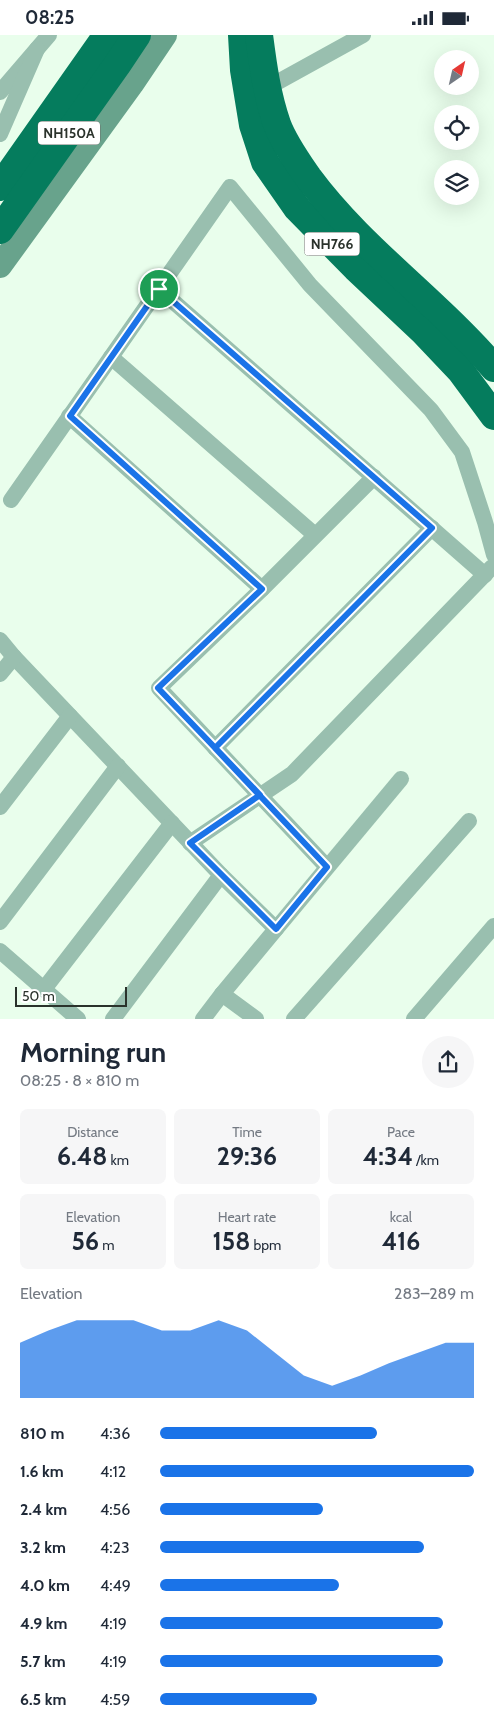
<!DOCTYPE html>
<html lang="en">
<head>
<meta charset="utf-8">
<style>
	body { margin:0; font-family:Cabin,sans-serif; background:#f6f6f7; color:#1f2937; height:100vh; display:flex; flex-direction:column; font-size:19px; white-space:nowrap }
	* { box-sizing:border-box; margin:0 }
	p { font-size:16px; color:#747a83 }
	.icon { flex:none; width:28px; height:28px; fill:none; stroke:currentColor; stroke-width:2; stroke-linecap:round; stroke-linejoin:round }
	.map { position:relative; height:984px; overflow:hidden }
	.details { display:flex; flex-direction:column; background:#fff; flex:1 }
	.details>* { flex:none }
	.needle { width:32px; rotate:34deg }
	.fabs { position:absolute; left:434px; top:15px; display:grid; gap:10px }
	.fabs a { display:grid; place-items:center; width:45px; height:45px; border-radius:50%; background:#fff; box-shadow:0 5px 20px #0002; font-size:25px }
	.scale { position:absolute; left:15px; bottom:12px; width:112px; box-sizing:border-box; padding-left:5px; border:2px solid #2a322b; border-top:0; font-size:14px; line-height:18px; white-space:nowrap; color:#2a322b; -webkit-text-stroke:4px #fff; paint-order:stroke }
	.pin { position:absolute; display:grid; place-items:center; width:42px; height:42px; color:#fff; margin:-21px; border:2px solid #fff; border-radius:50%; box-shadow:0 1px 5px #0007 }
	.round { display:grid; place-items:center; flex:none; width:52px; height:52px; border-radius:26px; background:#f6f6f7 }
	.summary { display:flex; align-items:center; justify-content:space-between; height:85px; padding:0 20px }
	h1 { font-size:28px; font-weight:700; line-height:38px }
	.stats { display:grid; grid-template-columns:repeat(3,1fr); gap:8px; height:85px; padding:5px 20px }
	.stats div { display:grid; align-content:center; border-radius:8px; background:#f6f6f7; text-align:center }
	.stats b { font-size:25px; font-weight:700 }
	.stats small { font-size:14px; font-weight:400 }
	.stats p { font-size:14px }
	.chart { height:140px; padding:10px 20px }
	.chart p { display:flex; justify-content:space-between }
	.chart svg { width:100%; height:90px; margin-top:5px; fill:#1a73e8; opacity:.7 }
	ul { padding:0 20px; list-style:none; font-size:16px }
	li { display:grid; grid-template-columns:80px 60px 1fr; align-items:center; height:38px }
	li i { height:12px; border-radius:6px; background:#1a73e8 }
	.status { display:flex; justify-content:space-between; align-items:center; height:35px; padding:0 25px; background:#fff; direction:ltr }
	.status svg { height:14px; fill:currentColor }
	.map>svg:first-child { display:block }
</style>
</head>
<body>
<div class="status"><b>08:25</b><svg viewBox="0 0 49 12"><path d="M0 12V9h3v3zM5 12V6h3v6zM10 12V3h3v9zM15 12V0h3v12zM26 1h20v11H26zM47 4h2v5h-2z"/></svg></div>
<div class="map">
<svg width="494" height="984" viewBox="0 0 494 984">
	<rect width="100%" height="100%" fill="#e9feec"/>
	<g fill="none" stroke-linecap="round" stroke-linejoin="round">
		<g stroke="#99bfaf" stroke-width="16">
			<path d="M267,53l96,-53"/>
			<path d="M0,57l49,-57"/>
			<path d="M0,99l37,-85"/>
			<path d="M159,254l326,286"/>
			<path d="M111,322l204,178"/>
			<path d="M69,381l193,173"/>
			<path d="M11,465l219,-313 80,98 121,125 31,42 23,70 9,33"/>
			<path d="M0,605l14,17 207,218 -108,144"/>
			<path d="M0,639l14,-17"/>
			<path d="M215,713l217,-220"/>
			<path d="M0,772l70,-91"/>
			<path d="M190,808l102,-69 200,-207"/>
			<path d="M327,832l-168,-179 103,-99 112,-112"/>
			<path d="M0,887l118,-156"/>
			<path d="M276,894l125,-150"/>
			<path d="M0,916l78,68"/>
			<path d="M44,954l128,-166"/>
			<path d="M222,959l34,25"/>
			<path d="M203,984l19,-25 54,-65 -55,-54"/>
			<path d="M294,984l175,-198"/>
			<path d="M414,984l80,-93"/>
		</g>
		<path stroke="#68a38c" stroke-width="24" d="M0,231l132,-182 33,-49"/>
		<g stroke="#057c5d" stroke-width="28">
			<path d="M242,0l2,35 9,55 12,37 32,46 59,60 68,64 36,38 34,46"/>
			<path d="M259,0c4,31 8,60 18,89 7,19 20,37 31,53 53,72 128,123 186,191"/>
			<path d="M0,152l107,-152"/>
			<path d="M0,195l117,-165 20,-30"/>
		</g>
	</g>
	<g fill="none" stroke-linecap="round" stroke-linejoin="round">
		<defs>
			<path id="route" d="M159,254l-89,127 192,173 -104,99 102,107 -70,48 86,86 51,-62 -112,-119 217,-220 -273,-239"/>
		</defs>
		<use href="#route" stroke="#fff" stroke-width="10"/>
		<use href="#route" stroke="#1a73e8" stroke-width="6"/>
	</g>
	<g text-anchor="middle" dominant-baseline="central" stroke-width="5" stroke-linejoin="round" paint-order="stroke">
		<g fill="#fff" stroke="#6a706b" stroke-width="1">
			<rect x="38" y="86.5" width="62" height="23" rx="4"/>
			<rect x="304.5" y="197.5" width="55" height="23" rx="4"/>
		</g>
		<g font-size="14" font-weight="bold" fill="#2a322b">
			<text x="69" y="98">NH150A</text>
			<text x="332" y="209">NH766</text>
		</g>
	</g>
</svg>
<div class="fabs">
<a><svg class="needle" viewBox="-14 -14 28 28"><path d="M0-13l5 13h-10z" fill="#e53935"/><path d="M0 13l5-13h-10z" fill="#747a83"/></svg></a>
<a><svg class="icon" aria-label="locate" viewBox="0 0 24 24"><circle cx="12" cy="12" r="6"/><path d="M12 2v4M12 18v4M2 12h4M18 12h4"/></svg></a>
<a><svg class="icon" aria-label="layers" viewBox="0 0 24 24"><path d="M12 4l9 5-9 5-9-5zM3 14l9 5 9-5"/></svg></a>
</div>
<div class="scale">50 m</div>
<div class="pin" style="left:159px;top:254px;background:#1e9e55"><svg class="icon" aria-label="arrive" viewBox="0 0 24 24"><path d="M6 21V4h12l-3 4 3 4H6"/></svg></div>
</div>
<section class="details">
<div class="summary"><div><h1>Morning run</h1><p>08:25 · 8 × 810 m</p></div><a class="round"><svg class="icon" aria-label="share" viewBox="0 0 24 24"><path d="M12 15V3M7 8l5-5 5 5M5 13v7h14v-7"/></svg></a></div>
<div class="stats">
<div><p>Distance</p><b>6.48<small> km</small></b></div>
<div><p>Time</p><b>29:36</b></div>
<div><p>Pace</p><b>4:34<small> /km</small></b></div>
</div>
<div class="stats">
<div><p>Elevation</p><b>56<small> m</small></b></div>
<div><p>Heart rate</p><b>158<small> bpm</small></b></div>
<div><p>kcal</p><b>416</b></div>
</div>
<div class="chart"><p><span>Elevation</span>283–289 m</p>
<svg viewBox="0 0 160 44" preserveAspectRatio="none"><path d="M0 44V17L10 11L20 6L30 6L40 6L50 11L60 11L70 6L80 11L90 22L100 33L110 38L120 33L130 27L140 22L150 17L160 17V44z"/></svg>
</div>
<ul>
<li><b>810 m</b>4:36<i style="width:69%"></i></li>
<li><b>1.6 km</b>4:12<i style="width:100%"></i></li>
<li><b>2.4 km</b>4:56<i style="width:52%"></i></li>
<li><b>3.2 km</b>4:23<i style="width:84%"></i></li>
<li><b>4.0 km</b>4:49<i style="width:57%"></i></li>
<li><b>4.9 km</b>4:19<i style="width:90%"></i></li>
<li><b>5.7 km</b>4:19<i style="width:90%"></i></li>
<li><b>6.5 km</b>4:59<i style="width:50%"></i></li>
</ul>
</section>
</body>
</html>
